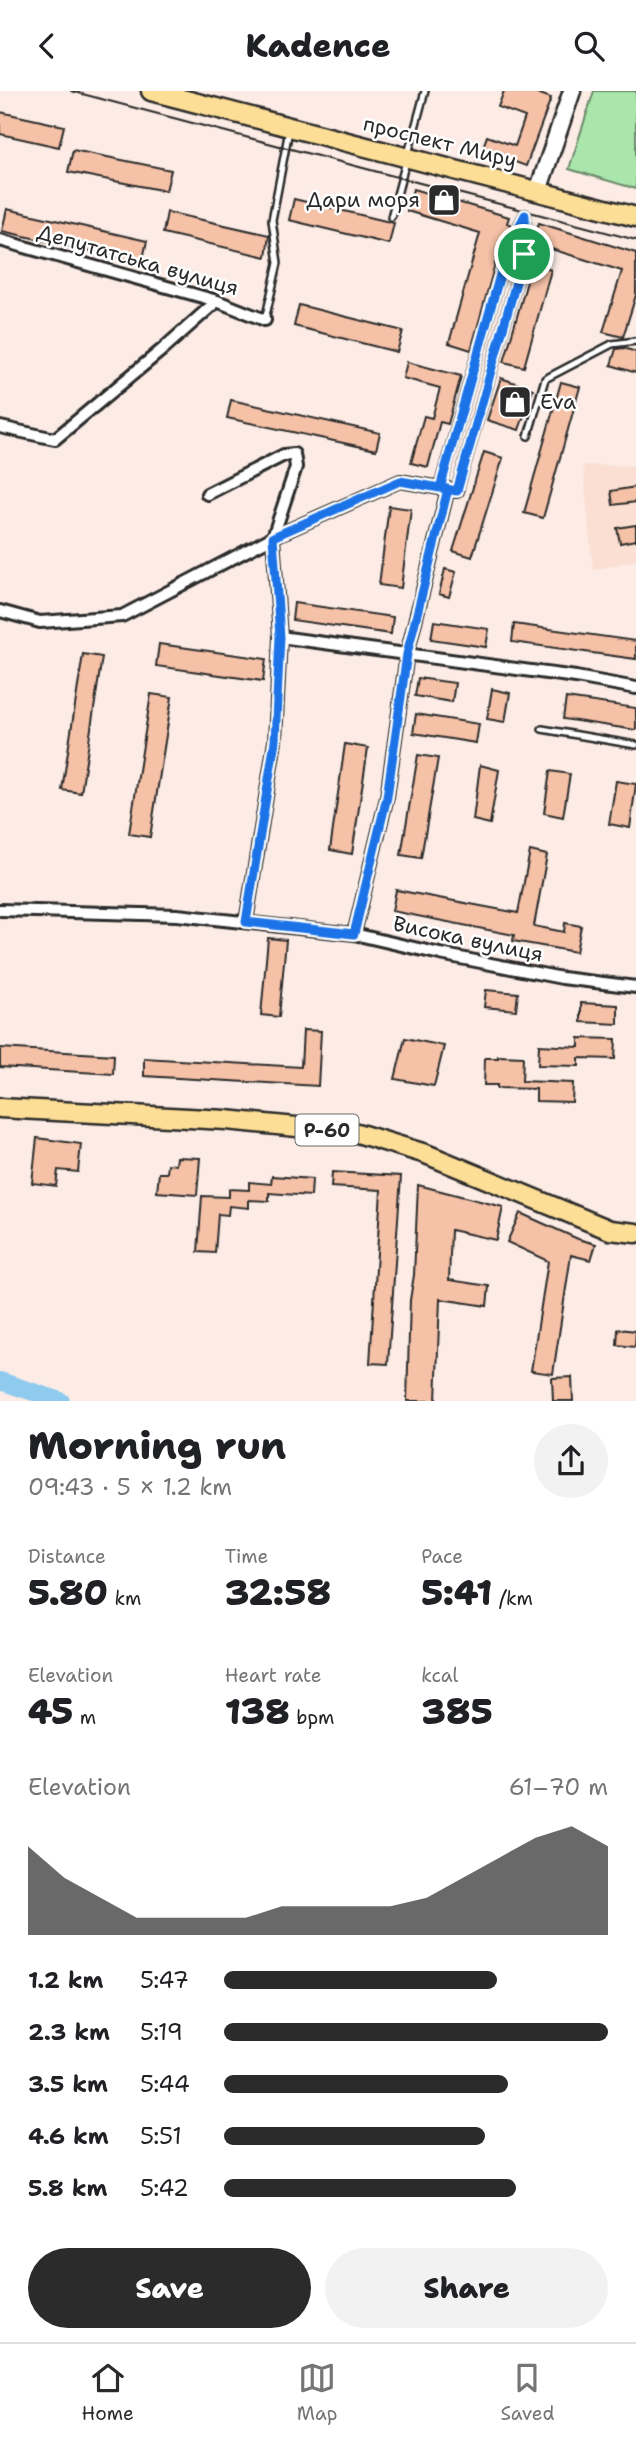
<!DOCTYPE html>
<html lang="en">
<head>
<meta charset="utf-8">
<style>
	body { margin:0; font-family:"Shantell Sans",sans-serif; background:#f2f2f2; color:#202124; height:100vh; display:flex; flex-direction:column; font-size:26px; white-space:nowrap }
	* { box-sizing:border-box; margin:0 }
	p { font-size:23px; color:#757577 }
	.icon { flex:none; width:38px; height:38px; fill:none; stroke:currentColor; stroke-width:2; stroke-linecap:round; stroke-linejoin:round }
	.map { position:relative; height:1310px; overflow:hidden }
	.details { display:flex; flex-direction:column; background:#fff; flex:1 }
	.details>* { flex:none }
	.pin { position:absolute; display:grid; place-items:center; width:60px; height:60px; color:#fff; margin:-30px; border:4px solid #fff; border-radius:50%; box-shadow:0 2px 7px #0007 }
	.round { display:grid; place-items:center; flex:none; width:74px; height:74px; border-radius:37px; background:#f2f2f2 }
	.overview { display:flex; align-items:center; justify-content:space-between; height:119px; padding:0 28px }
	h1 { font-size:38px; font-weight:800; line-height:52px }
	.figures { display:grid; grid-template-columns:repeat(3,1fr); gap:10px; height:119px; padding:7px 28px }
	.figures div { display:grid; align-content:center }
	.figures b { font-size:35px; font-weight:800 }
	.figures small { font-size:19px; font-weight:400 }
	.figures p { font-size:19px }
	.chart { height:196px; padding:14px 28px }
	.chart p { display:flex; justify-content:space-between }
	.chart svg { width:100%; height:126px; margin-top:7px; fill:#2b2b2b; opacity:.7 }
	.action { display:flex; gap:14px; margin-top:auto; padding:14px 28px }
	.action a { flex:1; height:80px; border-radius:42px; background:#2b2b2b; color:#fff; font-size:28px; font-weight:800; line-height:80px; text-align:center }
	.action a+a { background:#f2f2f2; color:#202124 }
	ul { padding:0 28px; list-style:none; font-size:23px }
	li { display:grid; grid-template-columns:112px 84px 1fr; align-items:center; height:52px }
	li i { height:18px; border-radius:9px; background:#2b2b2b }
	header { display:flex; justify-content:space-between; align-items:center; height:91px; padding:0 28px; background:#fff; font-size:32px; font-weight:800 }
	.dock { display:flex; justify-content:space-around; align-items:center; height:98px; border-top:2px solid #e0e0e0; background:#fff; font-size:19px; color:#757577 }
	.dock a { display:grid; justify-items:center; gap:4px }
	.dock .current { color:#2b2b2b }
	.map>svg:first-child { display:block }
</style>
</head>
<body>
<header><svg class="icon" aria-label="back" viewBox="0 0 24 24"><path d="M15 5l-7 7 7 7"/></svg>Kadence<svg class="icon" aria-label="search" viewBox="0 0 24 24"><circle cx="10" cy="10" r="6"/><path d="M15 15l6 6"/></svg></header>
<div class="map">
<svg width="636" height="1310" viewBox="0 0 636 1310">
	<rect width="100%" height="100%" fill="#fcece5"/>
	<filter id="ink" filterUnits="userSpaceOnUse"><feTurbulence type="fractalNoise" baseFrequency=".0143" numOctaves="2"/><feDisplacementMap in="SourceGraphic" scale="14" xChannelSelector="R" yChannelSelector="G"/><feConvolveMatrix kernelMatrix="1 2 1 2 8 2 1 2 1" color-interpolation-filters="sRGB"/></filter>
	<g filter="url(#ink)">
		<path fill="#fadfd2" d="M583,374l53,1v94l-43,10z"/>
		<path fill="#aae6ab" stroke="#6a886b" stroke-width="2" d="M594,0h42v98l-67,-20z"/>
		<g fill="none" stroke-linecap="round" stroke-linejoin="round">
			<path stroke="#8fcbef" stroke-width="18" d="M0,1290l61,20"/>
		</g>
		<g fill="#f5c1a7" stroke="#2b2b2b" stroke-width="2">
			<path d="M504,0h28l19,7 -25,68 -44,-16 5,-14 28,10 10,-29 -27,-10z"/>
			<path d="M0,21l64,14 -5,21 -59,-13z"/>
			<path d="M73,59l98,20 -5,21 -98,-19z"/>
			<path d="M413,98l96,28 -2,6 5,2 -8,15 -2,-1 -31,111 -22,-7 31,-110 -73,-22z"/>
			<path d="M294,108l100,24 -5,21 -100,-24z"/>
			<path d="M7,118l140,32 -5,22 -140,-32z"/>
			<path d="M167,121l102,23 -3,22 -103,-24z"/>
			<path d="M539,132l97,30v42l-13,42 -20,-5 19,-61 -90,-28z"/>
			<path d="M532,173l19,6 -27,97 -20,-5z"/>
			<path d="M299,214l104,26 -6,21 -103,-26z"/>
			<path d="M624,257l12,4v21l-25,-8 5,-16z"/>
			<path d="M407,271l54,14 -13,48 -8,-2 -12,45 -17,-4 13,-47 8,2 8,-30 -37,-10z"/>
			<path d="M501,287l32,11 -14,41 -32,-10z"/>
			<path d="M561,291l19,5 -37,131 -19,-5z"/>
			<path d="M231,309l149,33 -4,17 -149,-32z"/>
			<path d="M484,361l19,6 -31,99 -19,-6z"/>
			<path d="M636,396v15l-23,3 -2,-14z"/>
			<path d="M389,415l22,3 -10,79 -22,-3z"/>
			<path d="M636,434v15l-16,3 -3,-15z"/>
			<path d="M445,478l11,3 -7,25 -10,-3z"/>
			<path d="M294,512l99,14 -2,17 -99,-14z"/>
			<path d="M434,530l55,8 -3,18 -55,-8z"/>
			<path d="M514,533l122,17v18l-124,-17z"/>
			<path d="M159,553l107,15 -3,22 -107,-15z"/>
			<path d="M83,563l19,3 -21,136 -19,-3z"/>
			<path d="M418,587l37,5 -3,19 -37,-6z"/>
			<path d="M492,598l18,4 -5,29 -18,-3z"/>
			<path d="M151,603l21,3 -22,140 -21,-3z"/>
			<path d="M566,607l70,10v22l-73,-11z"/>
			<path d="M416,623l63,10 -3,19 -63,-10z"/>
			<path d="M345,653l23,4 -16,106 -22,-4z"/>
			<path d="M418,664l20,3 -17,100 -20,-3z"/>
			<path d="M480,674l19,5 -9,54 -17,-4z"/>
			<path d="M550,680l20,3 -7,43 -19,-4z"/>
			<path d="M616,690l20,3 -6,44 -21,-4z"/>
			<path d="M530,760l17,4 -13,71 30,6 1,-9 16,3 -5,26 -63,-11 1,-6 -122,-24 4,-21 122,23z"/>
			<path d="M268,847l18,2 -7,77 -18,-2z"/>
			<path d="M486,899l32,3 -2,17 -32,-3z"/>
			<path d="M581,912l37,2v19l-37,-2z"/>
			<path d="M303,939l18,1 -3,55 -174,-10v-18l157,9z"/>
			<path d="M405,947l39,8 -10,40 -39,-7z"/>
			<path d="M579,947l37,1 -1,20 -36,-1v8l-41,-1 1,-20 40,2z"/>
			<path d="M0,957l114,7 -1,19 -113,-7z"/>
			<path d="M498,965l25,1 -1,24 51,2 -1,19 -36,-1v-12l-39,-1v-3h-13l1,-27h13z"/>
			<path d="M37,1047l44,6 -3,28 -20,-2 -2,16 -24,-3z"/>
			<path d="M177,1066l23,1 -3,37 -40,-3 2,-19h8l1,-9 8,1z"/>
			<path d="M332,1081l69,4 -13,188 -18,-1 11,-173 -50,-3z"/>
			<path d="M272,1085l40,3 -1,17 -42,-3v8l-20,-1v8l-20,-2 -1,9 -10,-1 -3,39 -17,-1 4,-56 27,1v-8l20,1v-8l22,2z"/>
			<path d="M418,1094l85,22 -7,33 -45,-10 -2,50 40,6 -2,20 -47,-7 -4,102h-29l3,-101 4,-25z"/>
			<path d="M520,1122l58,26 18,5 -5,16 -20,-5 -18,119 -22,-3 17,-110 -41,-19z"/>
			<path d="M618,1238l18,2 -1,16 -18,-2z"/>
			<path d="M572,1286l1,24h-20l-1,-23z"/>
		</g>
		<g fill="none" stroke-linecap="round" stroke-linejoin="round">
			<defs>
				<g id="service">
					<path d="M391,126l34,-126"/>
					<path d="M265,229l13,-57 -6,-43 17,-90"/>
					<path d="M528,345l17,-57 67,-35 24,-3"/>
					<path d="M542,638l94,16"/>
				</g>
				<g id="pedestrian">
					<path d="M440,396l67,-237 18,-35"/>
					<path d="M457,400l67,-237 1,-33"/>
				</g>
				<g id="minor">
					<path d="M0,149l217,61 48,19"/>
					<path d="M0,336l55,12 108,-90 54,-48"/>
					<path d="M207,403l77,-39 10,-1 2,13 -23,70 7,100 -5,104 -29,181"/>
					<path d="M0,520l40,11 82,-6 151,-79 127,-56 57,10"/>
					<path d="M280,546l296,40 60,11"/>
					<path d="M0,819l177,5 177,19 86,20 122,24 74,9"/>
					<path d="M354,843l33,-137 20,-143 41,-165"/>
				</g>
				<path id="secondary" d="M538,100l34,-100"/>
				<g id="primary">
					<path d="M151,0l485,126"/>
					<path d="M0,1017l226,12 131,13 69,21 184,76 26,3"/>
				</g>
			</defs>
			<use href="#service" stroke="#2b2b2b" stroke-width="10"/>
			<use href="#pedestrian" stroke="#2b2b2b" stroke-width="14"/>
			<use href="#minor" stroke="#2b2b2b" stroke-width="16"/>
			<use href="#secondary" stroke="#2b2b2b" stroke-width="21"/>
			<use href="#primary" stroke="#2b2b2b" stroke-width="23"/>
			<use href="#service" stroke="#fff" stroke-width="5"/>
			<use href="#pedestrian" stroke="#fff" stroke-width="9"/>
			<use href="#minor" stroke="#fff" stroke-width="10"/>
			<use href="#secondary" stroke="#fff" stroke-width="16"/>
			<use href="#primary" stroke="#fdde96" stroke-width="18"/>
			<path stroke="#2b2b2b" stroke-width="2" d="M71,0l565,149"/>
		</g>
	</g>
	<g fill="none" stroke-linecap="round" stroke-linejoin="round" filter="url(#ink)">
		<defs>
			<path id="route" d="M524,163l-67,237 -57,-10 -127,56 7,100 -5,104 -29,181 108,12 33,-137 20,-143 41,-165 -8,-1 67,-238 18,-35 -1,39"/>
		</defs>
		<use href="#route" stroke="#fff" stroke-width="14"/>
		<use href="#route" stroke="#1a73e8" stroke-width="9"/>
	</g>
	<defs>
		<symbol id="shop-square" viewBox="-11 -11 22 22"><rect x="-9" y="-9" width="18" height="18" rx="4" fill="#2b2b2b" stroke="#fff"/><path d="M-5-2.5h2.3a2.7 3.5 0 0 1 5.4 0H5L5.5 6h-11ZM-1.5-2.5h3a1.5 2.3 0 0 0-3 0Z" fill="#fff"/></symbol>
	</defs>
	<g fill-rule="evenodd">
		<use href="#shop-square" x="425" y="90" width="38" height="38"/>
		<use href="#shop-square" x="496" y="292" width="38" height="38"/>
	</g>
	<g text-anchor="middle" dominant-baseline="central" stroke-width="5" stroke-linejoin="round" paint-order="stroke">
		<rect fill="#fff" stroke="#6b6b6b" stroke-width="2" x="295.5" y="1023.5" width="63" height="31" rx="5"/>
		<g font-size="19" font-weight="bold" fill="#2b2b2b">
			<text x="327" y="1039">Р-60</text>
		</g>
		<g font-size="21" fill="#2b2b2b" stroke="#fff">
			<text transform="translate(440 51) rotate(14)">проспект Миру</text>
			<text transform="translate(138 169) rotate(16)">Депутатська вулиця</text>
			<text transform="translate(468 848) rotate(12)">Висока вулиця</text>
		</g>
		<g font-size="21" fill="#2b2b2b" stroke="#fff" text-anchor="end">
			<text x="420" y="109">Дари моря</text>
			<text x="540" y="311" text-anchor="start">Eva</text>
		</g>
	</g>
</svg>
<div class="pin" style="left:524px;top:163px;background:#1e9e55"><svg class="icon" aria-label="arrive" viewBox="0 0 24 24"><path d="M6 21V4h12l-3 4 3 4H6"/></svg></div>
</div>
<section class="details">
<div class="overview"><div><h1>Morning run</h1><p>09:43 · 5 × 1.2 km</p></div><a class="round"><svg class="icon" aria-label="share" viewBox="0 0 24 24"><path d="M12 15V3M7 8l5-5 5 5M5 13v7h14v-7"/></svg></a></div>
<div class="figures">
<div><p>Distance</p><b>5.80<small> km</small></b></div>
<div><p>Time</p><b>32:58</b></div>
<div><p>Pace</p><b>5:41<small> /km</small></b></div>
</div>
<div class="figures">
<div><p>Elevation</p><b>45<small> m</small></b></div>
<div><p>Heart rate</p><b>138<small> bpm</small></b></div>
<div><p>kcal</p><b>385</b></div>
</div>
<div class="chart"><p><span>Elevation</span>61–70 m</p>
<svg viewBox="0 0 160 44" preserveAspectRatio="none"><path d="M0 44V13L10 24L20 31L30 38L40 38L50 38L60 38L70 34L80 34L90 34L100 34L110 31L120 24L130 17L140 10L150 6L160 13V44z"/></svg>
</div>
<ul>
<li><b>1.2 km</b>5:47<i style="width:71%"></i></li>
<li><b>2.3 km</b>5:19<i style="width:100%"></i></li>
<li><b>3.5 km</b>5:44<i style="width:74%"></i></li>
<li><b>4.6 km</b>5:51<i style="width:68%"></i></li>
<li><b>5.8 km</b>5:42<i style="width:76%"></i></li>
</ul>
<div class="action"><a>Save</a><a>Share</a></div>
</section>
<nav class="dock">
<a class="current"><svg class="icon" aria-label="home" viewBox="0 0 24 24"><path d="M3 11l9-7 9 7M6 9v11h12V9"/></svg>Home</a>
<a><svg class="icon" aria-label="map" viewBox="0 0 24 24"><path d="M3 6l6-2 6 2 6-2v14l-6 2-6-2-6 2zM9 4v14M15 6v14"/></svg>Map</a>
<a><svg class="icon" aria-label="saved" viewBox="0 0 24 24"><path d="M7 4h10v16l-5-4-5 4z"/></svg>Saved</a>
</nav>
</body>
</html>
